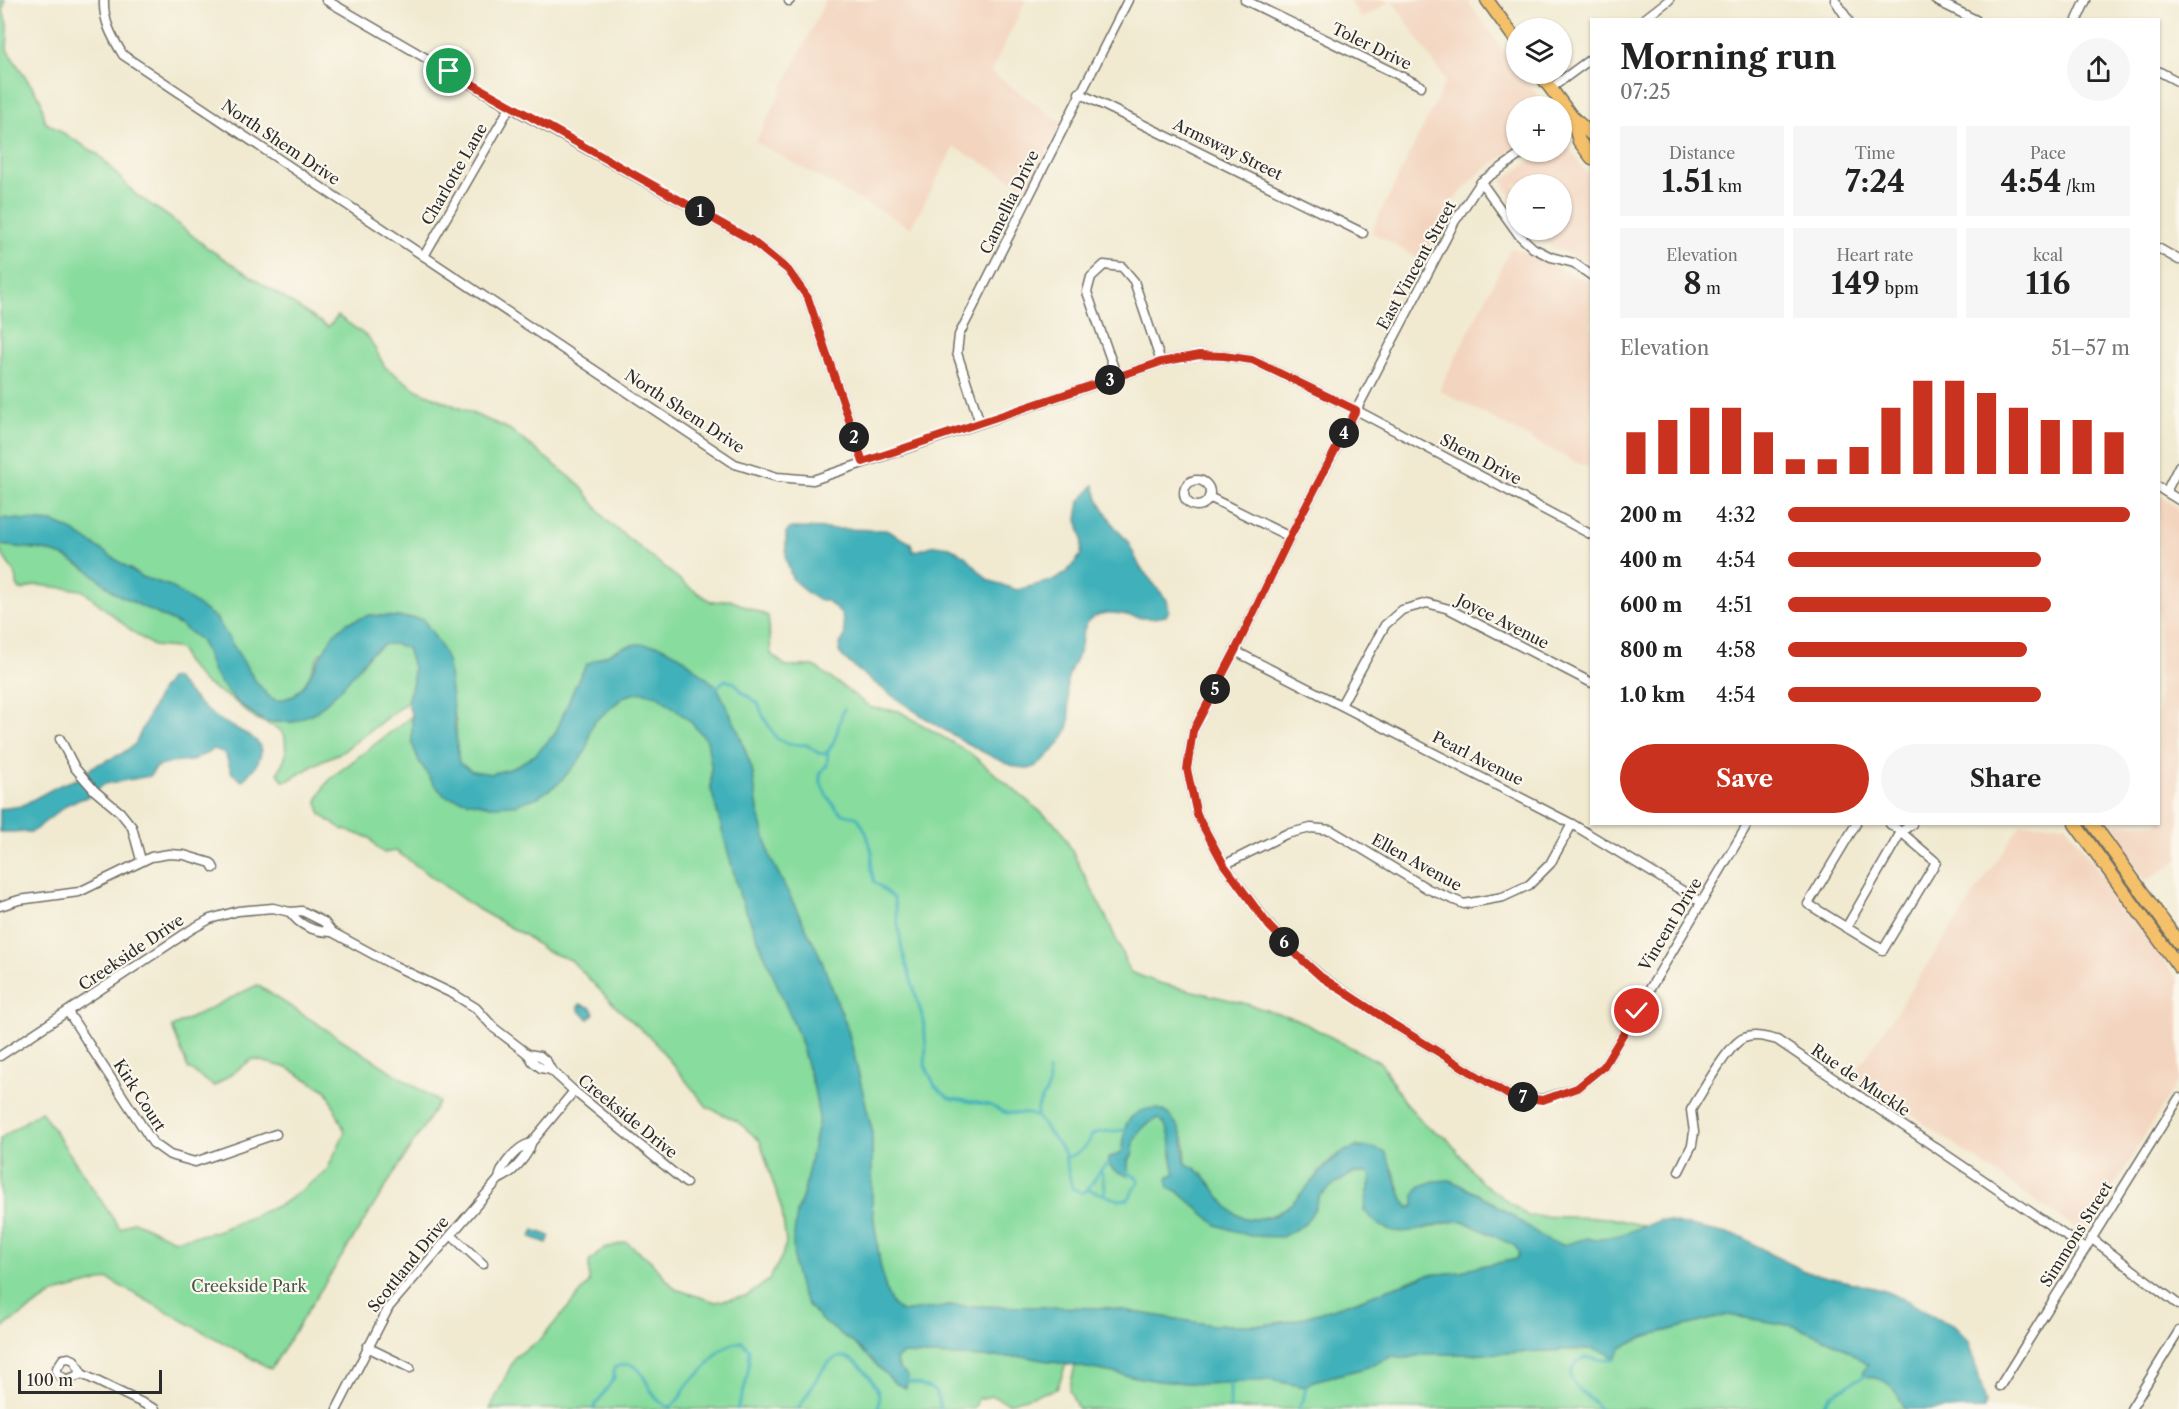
<!DOCTYPE html>
<html lang="en">
<head>
<meta charset="utf-8">
<style>
	body { margin:0; font-family:"Libre Caslon Text",serif; background:#f6f6f6; color:#222; height:100vh; display:flex; flex-direction:column; font-size:22px; white-space:nowrap }
	* { box-sizing:border-box; margin:0 }
	p { font-size:20px; color:#767676 }
	.icon { flex:none; width:33px; height:33px; fill:none; stroke:currentColor; stroke-width:2; stroke-linecap:round; stroke-linejoin:round }
	.map { position:relative; flex:1; overflow:hidden }
	.panel { position:absolute; left:1590px; top:18px; width:570px; height:807px; display:flex; flex-direction:column; background:#fff; border-radius:0px; box-shadow:0 2px 4px #0004 }
	.panel>* { flex:none }
	.buttons { position:absolute; left:1506px; top:18px; display:grid; gap:12px }
	.buttons a { display:grid; place-items:center; width:66px; height:66px; border-radius:50%; background:#fff; box-shadow:0 2px 4px #0004; font-size:30px }
	.scale { position:absolute; left:18px; bottom:15px; width:144px; box-sizing:border-box; padding-left:6px; border:3px solid #2b2b2b; border-top:0; font-size:16px; line-height:21px; white-space:nowrap; color:#2b2b2b; -webkit-text-stroke:4px #fbf7ec; paint-order:stroke }
	.pin { position:absolute; display:grid; place-items:center; width:51px; height:51px; color:#fff; margin:-26px; border:3px solid #fff; border-radius:50%; box-shadow:0 2px 6px #0007 }
	.km { position:absolute; width:30px; height:30px; margin:-15px; border-radius:50%; background:#222; color:#fff; font-size:16px; line-height:30px; text-align:center }
	.round { display:grid; place-items:center; flex:none; width:63px; height:63px; border-radius:32px; background:#f6f6f6 }
	.summary { display:flex; align-items:center; justify-content:space-between; height:102px; padding:0 30px }
	h1 { font-size:33px; font-weight:800; line-height:45px }
	.figures { display:grid; grid-template-columns:repeat(3,1fr); gap:9px; height:102px; padding:6px 30px }
	.figures div { display:grid; align-content:center; border-radius:0px; background:#f6f6f6; text-align:center }
	.figures b { font-size:30px; font-weight:800 }
	.figures small { font-size:16px; font-weight:400 }
	.figures p { font-size:16px }
	.chart { height:168px; padding:12px 30px }
	.chart p { display:flex; justify-content:space-between }
	.chart svg { width:100%; height:108px; margin-top:6px; stroke:#c8321e; stroke-width:6 }
	.button { display:flex; gap:12px; margin-top:auto; padding:12px 30px }
	.button a { flex:1; height:69px; border-radius:36px; background:#c8321e; color:#fff; font-size:24px; font-weight:800; line-height:69px; text-align:center }
	.button a+a { background:#f6f6f6; color:#222 }
	ul { padding:0 30px; list-style:none; font-size:20px }
	li { display:grid; grid-template-columns:96px 72px 1fr; align-items:center; height:45px }
	li i { height:15px; border-radius:8px; background:#c8321e }
	.map>svg:first-child { display:block }
</style>
</head>
<body>
<div class="map">
<svg width="2179" height="1409" viewBox="0 0 2179 1409">
	<rect width="100%" height="100%" fill="#fbf7ec"/>
	<filter id="ink" filterUnits="userSpaceOnUse"><feTurbulence type="fractalNoise" baseFrequency=".0167" numOctaves="2"/><feDisplacementMap in="SourceGraphic" scale="12" xChannelSelector="R" yChannelSelector="G"/><feConvolveMatrix kernelMatrix="1 2 1 2 8 2 1 2 1" color-interpolation-filters="sRGB"/></filter>
	<filter id="wash" filterUnits="userSpaceOnUse"><feTurbulence type="fractalNoise" baseFrequency=".008" numOctaves="4" result="noise"/><feDisplacementMap in="SourceGraphic" scale="24" xChannelSelector="R" yChannelSelector="G"/><feGaussianBlur stdDeviation="1.35" result="paint"/><feColorMatrix in="noise" values="0 0 0 0 0 0 0 0 0 0 0 0 0 0 0 0 0 1.4 0 .05"/><feComposite in="paint" operator="in"/></filter>
	<g filter="url(#wash)">
		<rect width="100%" height="100%" fill="#f1ead1"/>
		<g fill="#f3d4be">
			<path d="M826,0h200l-35,72 71,51 -33,66 -75,-42 -43,81 -155,-86z"/>
			<path d="M1349,0h118l49,68v6h5l24,32h-29v41l-36,26 -30,31 -27,57 -52,-29 75,-151 -54,-81 -30,19z"/>
			<path d="M1562,138l29,41v85l-41,-18 -17,-16h29v-46h-46v19l-14,-22 41,-29h19z"/>
			<path d="M1511,248l26,9 39,20 15,5v186l-18,-7 -134,-71z"/>
			<path d="M2159,495l20,14v350l-33,22 -41,-57h53z"/>
			<path d="M2021,824h44l114,157v98l-94,156 -231,-160z"/>
		</g>
		<g fill="#88dc9e" stroke="#5a8464" stroke-width="1.5">
			<path d="M0,0h5l-2,10 5,18 -1,22 34,50 4,22 54,33 37,40 32,21 41,33 119,78 10,-11 31,22 16,29 32,23 92,39 70,55 28,37 83,67 22,14 18,-2 38,16 3,38 15,12h28l58,42 27,3 71,42 90,75 49,95 21,49 29,11 84,20 53,16 85,44 22,37 25,28 18,9 34,44 48,35 82,2 35,8 -25,9 -25,5 -8,-2 -23,7 -14,-3 -61,-42 -39,-20 -41,28 -6,-8 -10,-31 -35,-23c-6,3 -15,5 -21,9 -27,19 -33,50 -68,61 -9,3 -18,5 -27,1 -24,-9 -28,-43 -56,-53l-1,-23 -16,-27 -43,10 -3,27 -5,4 -9,2c-1,14 8,14 18,18l1,-14 5,-7c-1,-17 10,-29 24,-36l8,5 6,12v21l4,18 -6,14 7,2 17,13 57,33 64,-26 5,-14 19,-14 15,-9h16l2,4 -7,33 60,19 30,-8h9l52,25 4,6 -2,6 -4,2 -43,8 -7,4 -36,3 -76,28 -59,18 -29,4h-51l-102,-17 -160,-2 -48,6 -9,-7 -6,-11 -7,-30 -8,-59v-75l-24,-100 -29,-76 -49,-97 -12,-47 -6,-41 -15,-41 -20,-41 -37,-31 -57,-9 -36,17 -11,20 -21,50 -20,21 -22,13 -22,6 -19,-3 -13,-8 -2,-6 -1,-36 -33,-102 -54,-4 -50,40 -14,29 -11,12 -17,5 -9,-5 -14,-17 -38,-61 -46,-32 -28,-9 -69,-46 -20,-9 -53,-4z"/>
			<path d="M0,545l44,5 20,6 24,14 27,23 65,32 19,14 8,14 5,17 25,32 14,11 14,9h29l63,-54 15,-16 13,-8h10l13,4 5,19v15l-6,20 -65,50 -21,9 -32,19 -6,1 -5,-8 8,-18 -1,-19 -6,-7 -25,-11 -21,-18 -30,-18 -18,-21 -4,-11 -5,-2 -23,-2 -21,-15 -50,-41 -44,-5c-7,0 -11,5 -18,5l-3,-5c2,-15 -17,-25 -17,-40z"/>
			<path d="M642,692l16,4 32,25 17,19 4,25v24l29,107 58,138 16,54 5,30 -15,74 -7,21 23,106 36,26 39,38 11,5 -10,-30 6,-4 82,3h42l133,24 44,3 68,-4 35,7 7,-6 52,-13 28,-12 15,2 16,-4h56l111,-5 16,4 6,6 8,-11 25,-12 82,-21 66,11 47,20 27,19 -5,7 5,5c22,1 28,13 37,32h-827l-9,-19 6,-24 -9,-2 -9,25 -48,14 -17,-7 -14,3 -4,10h-484l25,-52 25,-17 49,-57v-21l14,-13 23,-7 24,18 25,29 41,13 31,-6 22,-16 13,-24 4,-13 -4,-32 -22,-70 -23,-20 -30,-14 -53,-66 -40,-36 -43,-45 -25,-9 -22,-16 -50,-28 -78,-56 -12,2 -8,-6 -6,-9 -28,-9 -21,-14 -4,-14 8,-16 11,-11 76,-58v27l7,18 26,35 46,10 67,-22 29,-35 3,-19 5,-9 30,-25z"/>
			<path d="M257,985l182,117 -168,267 -163,-90 -53,14 -55,36v-190l41,-28 79,118 14,-8 40,19 41,-8 67,-28 44,-32 19,-40 -18,-41 -39,-23 -35,-9 -39,27 -26,-18 -16,-41z"/>
		</g>
		<g fill="#41b1ba" stroke="#366e72" stroke-width="1.5">
			<path d="M1094,485l4,14 16,27 14,16 12,25 27,33 2,10 -3,6c-7,1 -16,3 -23,2 -14,-1 -35,-10 -49,-1 -3,1 -8,7 -9,10 -3,6 -3,15 -5,22 -3,10 -13,24 -13,34 0,34 12,38 -14,68 -5,5 -14,14 -21,17 -24,10 -176,-92 -193,-116l1,-8 5,-8 -3,-21 -14,-14 -11,-2 -10,-6 -15,-15 -6,-19v-27l5,-4 95,2 25,13 2,9 22,-7 15,2 15,9 23,24 29,10 37,-10 11,-6 16,-19 1,-17 -5,-19 3,-18z"/>
			<path d="M0,518l53,4 20,9 69,46 28,9 46,32 38,61 14,17 9,5 17,-5 11,-12 28,-49 14,-12 22,-8 54,4 16,24 9,20 11,100 13,8 19,3 22,-6 22,-13 20,-21 21,-50 11,-20 36,-17 14,-3 21,1 22,11 37,31 20,41 15,41 6,41 12,47 49,97 29,76 24,100v75l8,59 7,30 6,11 9,7 48,-6 160,2 102,17h51l29,-4 59,-18 76,-28 36,-3 7,-4 43,-8 4,-2 2,-6 -4,-6 -52,-25c-38,-1 -66,31 -99,-11l7,-33 -2,-4h-16l-15,9 -19,14 -5,14 -9,14 -23,13 -32,-1 -33,-11 -41,-35 -7,-2 -2,-9 3,-4 5,-1c-6,-19 1,-44 -17,-56 -15,7 -26,19 -25,36l-5,7v15c-11,-5 -20,-5 -19,-19l9,-2 5,-4c0,-6 2,-23 4,-28 2,-5 9,-10 14,-12 18,-7 28,1 38,17 7,12 3,23 7,36 28,10 35,49 59,54 63,14 76,-98 141,-65l17,47 6,8 5,-2v-12l7,-8 13,-5 16,-1 39,20 61,42 14,3 23,-7 8,2 25,-5 41,-15 81,17 28,17 37,18 75,18 26,11 29,18 15,5 17,17 17,61 -2,7h-79c-9,-18 -15,-31 -37,-32l-6,-4 6,-8 -27,-19 -47,-20 -66,-11 -82,21 -25,12 -6,11 -8,-6 -16,-4 -111,5h-56l-16,4 -15,-2 -28,12 -52,13 -7,6 -36,-7 -67,4 -44,-3 -133,-24h-42l-81,-3 -7,5 3,10 9,7 -2,12 -11,-5 -39,-38 -36,-26 -12,-14 -8,-15 -6,-23 -1,-26 4,-28 7,-21 15,-74 -5,-30 -16,-54 -58,-138 -29,-107v-24l-4,-25 -17,-19 -32,-25 -16,-4 -17,4 -30,25 -5,9 -3,19 -10,14 -19,21 -20,13 -23,8 -24,1 -46,-10 -12,-13 -14,-22 -7,-18v-27l-5,-14 6,-19v-16l-6,-19 -12,-4h-10l-13,8 -32,38 -23,21 -23,11h-29l-28,-20 -14,-16 -11,-16 -5,-17 -8,-14 -19,-14 -65,-32 -27,-23 -24,-14 -20,-6 -44,-5z"/>
			<path d="M175,678c12,14 24,27 39,38 30,21 72,23 28,65l-10,-8 -7,-20 -11,-4 -22,12h-13l-23,6 -6,9 -45,8 -16,12 -21,8 -36,28h-32v-23l21,-3 39,-21 23,-8 9,-10 29,-13 14,-10 26,-54 8,-11z"/>
			<path d="M580,1004c5,3 11,0 14,9l-5,6 -10,-8 1,-3 -2,-1z"/>
			<path d="M534,1230l16,6 -3,7 -16,-6z"/>
		</g>
		<g fill="none" stroke-linecap="round" stroke-linejoin="round">
			<g stroke="#41b1ba" stroke-width="3">
				<path d="M717,687l8,-7 10,3 7,9 16,11 6,15 13,21 11,5 19,1 11,8 7,1c13,-12 12,-29 19,-45"/>
				<path d="M828,752l-1,13c-4,4 -8,8 -7,13 1,10 12,27 20,34 4,4 12,3 18,6l8,14 6,20 -1,17 3,12 20,18 8,51 21,69 3,27 -1,19 10,21 14,12 40,7 17,8 23,1 8,3 27,35 8,36 10,5c13,-6 13,-24 27,-29"/>
				<path d="M1037,1116c-1,-18 16,-20 11,-45"/>
				<path d="M1065,1158c15,-5 21,-9 27,-23l7,-3 27,-2"/>
				<path d="M1101,1170l4,16v8"/>
				<path d="M1087,1190c15,1 28,13 42,9l5,-11 5,-5 -2,-5 -10,-6"/>
				<path d="M907,1381l23,7 7,5 3,16"/>
				<path d="M593,1409l21,-31v-10c28,-15 30,17 43,31 3,3 8,6 12,8 11,-4 13,-17 21,-25 4,-5 10,-8 14,-13 12,-14 18,-25 38,-27l7,7c2,21 -4,41 -12,60"/>
				<path d="M797,1409c20,-22 33,-82 71,-34 8,11 14,20 10,34"/>
				<path d="M1230,1409v-27"/>
				<path d="M1298,1409l5,-8 3,-14"/>
				<path d="M1600,1409c-7,-11 -21,-16 -27,-27 -3,-4 -2,-10 0,-14 8,-20 31,-3 42,-9"/>
				<path d="M1812,1409l3,-3 6,2 10,-13 34,-20"/>
			</g>
		</g>
	</g>
	<g filter="url(#ink)">
		<g fill="none" stroke-linecap="round" stroke-linejoin="round">
			<defs>
				<g id="street">
					<path d="M104,0c-1,21 8,37 19,55l612,409 42,13 36,3 348,-118 38,-7 25,1 28,4 104,50 236,125"/>
					<path d="M326,0l184,107 241,133 37,30 20,28 55,164"/>
					<path d="M1245,0l176,86"/>
					<path d="M1835,0l13,20"/>
					<path d="M1935,0l41,20"/>
					<path d="M789,1l1,-1"/>
					<path d="M1643,20l26,-20"/>
					<path d="M2077,20l9,-20"/>
					<path d="M2158,71l21,11"/>
					<path d="M1551,88l41,-30"/>
					<path d="M1079,93l284,140"/>
					<path d="M1562,124l10,-7"/>
					<path d="M1524,152l-43,30 -26,39 -165,316 -55,114 -42,80 -6,38 10,46 27,50 45,60 28,30 24,21 75,50 114,70 33,3 34,-11 27,-22 144,-242"/>
					<path d="M1481,182l38,53 14,13 18,9 23,6 18,13"/>
					<path d="M2158,248l21,12"/>
					<path d="M424,256l86,-149"/>
					<path d="M1117,377l-30,-85 4,-15 13,-12 18,2 12,14 27,81"/>
					<path d="M980,423l-23,-70 2,-18 169,-335"/>
					<circle cx="1197" cy="493" r="13"/>
					<path d="M2158,487l21,13"/>
					<path d="M2166,492l13,-26"/>
					<path d="M1209,497l81,40"/>
					<path d="M1235,651l337,173 129,78"/>
					<path d="M1341,705l44,-80 17,-15 25,-7 22,6 143,74"/>
					<path d="M60,739l15,29 20,23 25,21 12,15 9,33"/>
					<path d="M1856,824l-48,80 75,46 53,-88 -35,-30 11,-8"/>
					<path d="M1224,865l62,-31 25,-6 20,2 97,59 36,15 39,-7 26,-12 21,-21 22,-40"/>
					<path d="M0,906l19,-6 60,-8 72,-35 18,-3 15,1 27,8 3,5"/>
					<path d="M290,912c10,14 25,20 42,20"/>
					<path d="M1846,928l55,-96 -11,-8"/>
					<path d="M68,1012l85,131 17,12 25,7 81,-28"/>
					<path d="M528,1054l12,2 7,6 4,8 23,21 112,92"/>
					<path d="M0,1056l192,-127 18,-10 28,-8 35,-3 17,4 12,-1 22,11 8,10 61,33 62,30 21,13 18,20 34,26 5,8 8,6 10,2"/>
					<path d="M1679,1171l13,-26 2,-13 -3,-22c10,-16 38,-67 53,-72 11,-4 22,-1 33,2l308,209"/>
					<path d="M499,1179c2,-14 19,-33 32,-36"/>
					<path d="M451,1235l32,29"/>
					<path d="M2091,1238l88,67"/>
					<path d="M367,1347l43,21"/>
					<path d="M69,1358l5,2 8,14 -16,6 -9,-7v-5l6,-9z"/>
					<path d="M82,1374l73,35"/>
					<path d="M2000,1386l179,-288"/>
					<path d="M337,1409l52,-102 110,-128c12,-4 30,-24 32,-36l43,-52"/>
					<path d="M2131,1409l48,-78"/>
				</g>
				<g id="primary">
					<path d="M1487,0l29,40"/>
					<path d="M1540,74l32,43 20,18"/>
					<path d="M1572,118l7,23 13,17"/>
					<path d="M2075,824l104,143"/>
					<path d="M2093,824l86,119"/>
				</g>
			</defs>
			<use href="#street" stroke="#706e65" stroke-width="11"/>
			<use href="#primary" stroke="#706e65" stroke-width="15"/>
			<use href="#street" stroke="#fff" stroke-width="8"/>
			<use href="#primary" stroke="#f4c16a" stroke-width="12"/>
		</g>
	</g>
	<g fill="none" stroke-linecap="round" stroke-linejoin="round" filter="url(#ink)">
		<defs>
			<path id="route" d="M449,71l302,169 37,30 20,28 55,164 298,-100 38,-7 25,1 28,4 104,50 -66,127 -55,114 -42,80 -6,38 10,46 27,50 45,61 28,29 23,21 76,50 114,70 33,4 34,-12 27,-22 33,-55"/>
		</defs>
		<use href="#route" stroke="#fff" stroke-width="12"/>
		<use href="#route" stroke="#c8321e" stroke-width="8"/>
	</g>
	<g text-anchor="middle" dominant-baseline="central" stroke-width="4.5" stroke-linejoin="round" paint-order="stroke">
		<g font-size="16" fill="#2b2b2b" stroke="#fbf7ec">
			<text transform="translate(1372 46) rotate(26)">Toler Drive</text>
			<text transform="translate(281 142) rotate(34)">North Shem Drive</text>
			<text transform="translate(1228 149) rotate(26)">Armsway Street</text>
			<text transform="translate(454 174) rotate(-60)">Charlotte Lane</text>
			<text transform="translate(1009 202) rotate(-64)">Camellia Drive</text>
			<text transform="translate(1416 265) rotate(-61)">East Vincent Street</text>
			<text transform="translate(685 411) rotate(33)">North Shem Drive</text>
			<text transform="translate(1481 459) rotate(28)">Shem Drive</text>
			<text transform="translate(1503 621) rotate(27)">Joyce Avenue</text>
			<text transform="translate(1478 758) rotate(27)">Pearl Avenue</text>
			<text transform="translate(1417 862) rotate(29)">Ellen Avenue</text>
			<text transform="translate(1670 924) rotate(-59)">Vincent Drive</text>
			<text transform="translate(131 952) rotate(-34)">Creekside Drive</text>
			<text transform="translate(1861 1080) rotate(34)">Rue de Muckle</text>
			<text transform="translate(140 1095) rotate(57)">Kirk Court</text>
			<text transform="translate(628 1116) rotate(39)">Creekside Drive</text>
			<text transform="translate(2076 1234) rotate(-58)">Simmons Street</text>
			<text transform="translate(408 1264) rotate(-51)">Scottland Drive</text>
		</g>
		<g font-size="16" fill="#425748" stroke="#fbf7ec">
			<text x="249" y="1286">Creekside Park</text>
		</g>
	</g>
</svg>
<div class="buttons">
<a><svg class="icon" aria-label="layers" viewBox="0 0 24 24"><path d="M12 4l9 5-9 5-9-5zM3 14l9 5 9-5"/></svg></a>
<a>+</a>
<a>−</a>
</div>
<div class="scale">100 m</div>
<div class="pin" style="left:449px;top:71px;background:#1e9e55"><svg class="icon" aria-label="arrive" viewBox="0 0 24 24"><path d="M6 21V4h12l-3 4 3 4H6"/></svg></div>
<div class="pin" style="left:1637px;top:1011px;background:#d93025"><svg class="icon" aria-label="check" viewBox="0 0 24 24"><path d="M5 12l5 5 9-10"/></svg></div>
<b class="km" style="left:700px;top:211px">1</b>
<b class="km" style="left:854px;top:437px">2</b>
<b class="km" style="left:1110px;top:380px">3</b>
<b class="km" style="left:1344px;top:433px">4</b>
<b class="km" style="left:1215px;top:689px">5</b>
<b class="km" style="left:1284px;top:942px">6</b>
<b class="km" style="left:1523px;top:1097px">7</b>
<section class="panel">
<div class="summary"><div><h1>Morning run</h1><p>07:25</p></div><a class="round"><svg class="icon" aria-label="share" viewBox="0 0 24 24"><path d="M12 15V3M7 8l5-5 5 5M5 13v7h14v-7"/></svg></a></div>
<div class="figures">
<div><p>Distance</p><b>1.51<small> km</small></b></div>
<div><p>Time</p><b>7:24</b></div>
<div><p>Pace</p><b>4:54<small> /km</small></b></div>
</div>
<div class="figures">
<div><p>Elevation</p><b>8<small> m</small></b></div>
<div><p>Heart rate</p><b>149<small> bpm</small></b></div>
<div><p>kcal</p><b>116</b></div>
</div>
<div class="chart"><p><span>Elevation</span>51–57 m</p>
<svg viewBox="0 0 160 44" preserveAspectRatio="none"><path d="M5 44V27M15 44V22M25 44V17M35 44V17M45 44V27M55 44V38M65 44V38M75 44V33M85 44V17M95 44V6M105 44V6M115 44V11M125 44V17M135 44V22M145 44V22M155 44V27"/></svg>
</div>
<ul>
<li><b>200 m</b>4:32<i style="width:100%"></i></li>
<li><b>400 m</b>4:54<i style="width:74%"></i></li>
<li><b>600 m</b>4:51<i style="width:77%"></i></li>
<li><b>800 m</b>4:58<i style="width:70%"></i></li>
<li><b>1.0 km</b>4:54<i style="width:74%"></i></li>
</ul>
<div class="button"><a>Save</a><a>Share</a></div>
</section>
</div>
</body>
</html>
